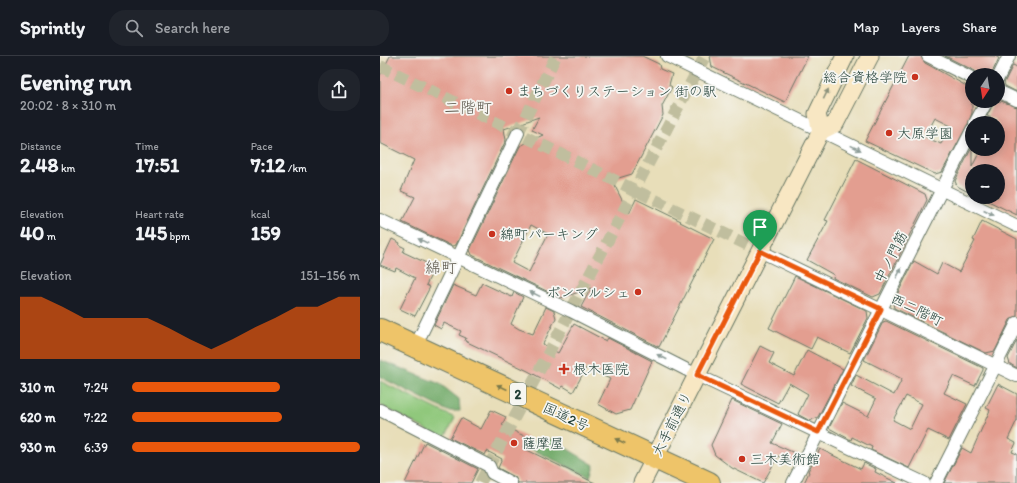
<!DOCTYPE html>
<html lang="en">
<head>
<meta charset="utf-8">
<style>
	body { margin:0; font-family:Itim,"Klee One",sans-serif; background:#20242c; color:#f1f3f6; height:100vh; display:flex; flex-direction:column; font-size:15px; white-space:nowrap }
	* { box-sizing:border-box; margin:0 }
	p { font-size:13px; color:#9ea1a6 }
	.icon { flex:none; width:22px; height:22px; fill:none; stroke:currentColor; stroke-width:2; stroke-linecap:round; stroke-linejoin:round }
	.map { position:relative; flex:1; overflow:hidden }
	.details { display:flex; flex-direction:column; background:#171b24; width:380px }
	.details>* { flex:none }
	.needle { width:26px; rotate:192deg }
	.tools { position:absolute; left:585px; top:12px; display:grid; gap:8px }
	.tools a { display:grid; place-items:center; width:40px; height:40px; border-radius:50%; background:#171b24; box-shadow:0 2px 10px #0003; font-size:20px }
	.pin { position:absolute; display:grid; place-items:center; width:34px; height:34px; color:#fff; margin:-41px -17px; border-radius:50% 50% 50% 0; rotate:-45deg; box-shadow:0 0 4px #0007 }
	.pin .icon { rotate:45deg }
	.round { display:grid; place-items:center; flex:none; width:42px; height:42px; border-radius:16px; background:#20242c }
	.overview { display:flex; align-items:center; justify-content:space-between; height:68px; padding:0 20px }
	h1 { font-size:22px; font-weight:700; line-height:30px }
	.figures { display:grid; grid-template-columns:repeat(3,1fr); gap:6px; height:68px; padding:4px 20px }
	.figures div { display:grid; align-content:center }
	.figures b { font-size:20px; font-weight:700 }
	.figures small { font-size:11px; font-weight:400 }
	.figures p { font-size:11px }
	.chart { height:112px; padding:8px 20px }
	.chart p { display:flex; justify-content:space-between }
	.chart svg { width:100%; height:72px; margin-top:4px; fill:#ea580c; opacity:.7 }
	ul { padding:0 20px; list-style:none; font-size:13px }
	li { display:grid; grid-template-columns:64px 48px 1fr; align-items:center; height:30px }
	li i { height:10px; border-radius:5px; background:#ea580c }
	header { display:flex; align-items:center; gap:24px; box-sizing:border-box; height:56px; padding:0 20px; background:#171b24; border-bottom:1px solid #363941 }
	header strong { font-size:19px }
	nav { display:flex; gap:22px; margin-inline-start:auto; font-size:14px }
	.search { width:280px; height:36px; background:#20242c; display:flex; align-items:center; gap:10px; box-sizing:border-box; padding:0 14px; border-radius:16px; color:#9ea1a6; font-size:15px }
	main { display:flex; flex:1; min-height:0 }
	.map>svg:first-child { display:block }
</style>
</head>
<body>
<header>
<strong>Sprintly</strong>
<div class="search"><svg class="icon" aria-label="search" viewBox="0 0 24 24"><circle cx="10" cy="10" r="6"/><path d="M15 15l6 6"/></svg>Search here</div>
<nav><a>Map</a><a>Layers</a><a>Share</a></nav>
</header>
<main>
<section class="details">
<div class="overview"><div><h1>Evening run</h1><p>20:02 · 8 × 310 m</p></div><a class="round"><svg class="icon" aria-label="share" viewBox="0 0 24 24"><path d="M12 15V3M7 8l5-5 5 5M5 13v7h14v-7"/></svg></a></div>
<div class="figures">
<div><p>Distance</p><b>2.48<small> km</small></b></div>
<div><p>Time</p><b>17:51</b></div>
<div><p>Pace</p><b>7:12<small> /km</small></b></div>
</div>
<div class="figures">
<div><p>Elevation</p><b>40<small> m</small></b></div>
<div><p>Heart rate</p><b>145<small> bpm</small></b></div>
<div><p>kcal</p><b>159</b></div>
</div>
<div class="chart"><p><span>Elevation</span>151–156 m</p>
<svg viewBox="0 0 160 44" preserveAspectRatio="none"><path d="M0 44V6L10 6L20 12L30 19L40 19L50 19L60 19L70 25L80 32L90 38L100 32L110 25L120 19L130 12L140 12L150 6L160 6V44z"/></svg>
</div>
<ul>
<li><b>310 m</b>7:24<i style="width:65%"></i></li>
<li><b>620 m</b>7:22<i style="width:66%"></i></li>
<li><b>930 m</b>6:39<i style="width:100%"></i></li>
</ul>
</section>
<div class="map">
<svg width="637" height="427" viewBox="0 0 637 427">
	<rect width="100%" height="100%" fill="#f6f6f2"/>
	<filter id="ink" filterUnits="userSpaceOnUse"><feTurbulence type="fractalNoise" baseFrequency=".025" numOctaves="2"/><feDisplacementMap in="SourceGraphic" scale="8" xChannelSelector="R" yChannelSelector="G"/><feConvolveMatrix kernelMatrix="1 2 1 2 8 2 1 2 1" color-interpolation-filters="sRGB"/></filter>
	<filter id="wash" filterUnits="userSpaceOnUse"><feTurbulence type="fractalNoise" baseFrequency=".012" numOctaves="4" result="noise"/><feDisplacementMap in="SourceGraphic" scale="16" xChannelSelector="R" yChannelSelector="G"/><feGaussianBlur stdDeviation="0.9" result="paint"/><feColorMatrix in="noise" values="0 0 0 0 0 0 0 0 0 0 0 0 0 0 0 0 0 1.4 0 .05"/><feComposite in="paint" operator="in"/></filter>
	<g filter="url(#wash)">
		<rect width="100%" height="100%" fill="#e8deb9"/>
		<path fill="#90c87c" stroke="#588258" d="M0,325l75,37 -11,21 -64,-34z"/>
		<g fill="#74ac6c" stroke="#4a7450">
			<path d="M0,304l60,24 19,15 1,12h-12l-68,-34z"/>
			<path d="M171,383l43,26 -4,12 -61,-29 1,-6z"/>
		</g>
		<g id="blocks">
			<g fill="#e39e90" fill-rule="evenodd">
				<path d="M10,0h252l17,8 1,5 12,5 -3,11 3,2 -10,19 1,9 -31,59 -20,6 17,34 7,-15 45,22 -1,1 34,17 -55,108 -78,-40 10,-19 -30,10 -89,-43 -2,-5 50,-104 23,-11 -11,-5 7,-13 -35,12 2,11 -50,105 -4,1 -50,-24 13,-25 -14,-6 13,-31 -34,-17v-67zM151,169l17,9 -19,38 -17,-9z"/>
				<path d="M330,0h98l-23,46 -73,-35z"/>
				<path d="M529,0h12l4,7 47,26v24l-4,11 -26,48 -7,2 -70,-33zM555,62l16,8 -10,18 -16,-7z"/>
				<path d="M565,0h49l5,2 -8,17h-12l-4,-4z"/>
				<path d="M633,9l4,2v25l-12,-6 -1,-3z"/>
				<path d="M621,45l16,6v108l-37,-18h18v-26h-26v23l-15,-8 -2,-5 17,-34v20l9,-18h17v-26h-3l1,-3 -9,-4 7,-14z"/>
				<path d="M476,103l69,35 2,6 -47,94 -7,3 -40,-19 1,-3 -27,-15 21,-39 -3,-1z"/>
				<path d="M602,165l35,18v77l-7,4 -15,31 -9,2 -92,-45 -1,-5 21,-42 23,13 5,-11 17,9 16,-31 -2,-1z"/>
				<path d="M12,183l8,4 -1,2 6,3 -2,4 32,15 -9,18 4,2 -15,29 -15,-7 15,-31 -19,-10 -1,3 -15,-6z"/>
				<path d="M415,220l72,35 1,7 -18,35 -33,-16 -6,12 -42,-21z"/>
				<path d="M102,227l30,14 2,-5 9,5 -12,27 8,5 14,5 13,-27 8,4 2,7 -13,26 15,9 16,-29 32,17 2,-3 44,23 -22,49 -14,4 -18,-10 12,-25 -24,-11 -13,24 -10,-6 -2,3 -33,-18 -63,-30 1,-3 -7,-3 2,-4 -17,-8 -3,6 -7,-4 19,-40 23,10z"/>
				<path d="M506,265l97,47v2l-8,16 -22,-10 -9,17 23,11 -18,36 -21,-10 -19,38 -38,-18 1,-3 -20,-10 -1,3 -22,-12 13,-25 26,13 8,-17 -25,-13 5,-11 38,20 8,-16 -38,-19 19,-38zM526,340l16,8 -12,25 -17,-9z"/>
				<path d="M637,284v28l-7,-4 -2,-6z"/>
				<path d="M380,290l14,7 -5,10 25,13 13,-26 36,19 -25,48 -8,4 -11,-6 -1,-1 10,-20 -19,-11 -11,20 -37,-19z"/>
				<path d="M618,328l19,10v26l-9,19 8,4 -4,9 5,2v29h-73l18,-35 9,5 19,-43 -4,-2z"/>
				<path d="M352,344l50,24 -10,19 27,12 -5,9 -16,-8 -15,27 -31,-15 -17,-13 -4,-10z"/>
				<path d="M111,354l15,7 -4,8 26,13 -5,10 72,35h-77l-3,-6 -17,-9 4,-9 -15,-8 -2,4 -35,-17 11,-20 20,11z"/>
				<path d="M45,386l53,27 -7,14h-66z"/>
				<path d="M440,393l41,20 3,-6 12,6 -1,3 22,11h-93l5,-11 -1,-1z"/>
			</g>
		</g>
	</g>
	<g filter="url(#ink)">
		<use href="#blocks" fill-opacity="0" stroke="#657563" stroke-width="1"/>
		<g fill="none" stroke-linecap="round" stroke-linejoin="round">
			<g stroke="#c0be9e" stroke-width="12" stroke-dasharray="12 6" stroke-linecap="butt">
				<path d="M0,10l380,185"/>
				<path d="M138,77l38,-77"/>
				<path d="M100,427l225,-427"/>
			</g>
			<defs>
				<g id="street">
					<path d="M287,0l350,170"/>
					<path d="M548,0l44,22"/>
					<path d="M618,22l11,-22"/>
					<path d="M618,35l19,9"/>
					<path d="M595,67l12,-22"/>
					<path d="M0,164l191,91 126,64 227,108"/>
					<path d="M380,195l257,125"/>
					<path d="M35,291l103,-214"/>
					<path d="M0,354l109,56 3,7 19,10"/>
					<path d="M413,427l179,-353"/>
					<path d="M556,427l81,-160"/>
				</g>
				<g id="secondary">
					<path d="M441,75l-4,-17 28,-58"/>
					<path d="M262,427l179,-352 14,-7 35,-68"/>
				</g>
				<path id="highway" d="M0,274l329,153"/>
			</defs>
			<use href="#street" stroke="#657563" stroke-width="14"/>
			<use href="#secondary" stroke="#657563" stroke-width="19"/>
			<use href="#highway" stroke="#657563" stroke-width="24"/>
			<use href="#street" stroke="#fff" stroke-width="12"/>
			<use href="#secondary" stroke="#f8e7c3" stroke-width="17"/>
			<use href="#highway" stroke="#eec469" stroke-width="22"/>
		</g>
		<defs><path id="oneway-solid" d="M-6-.8H1V-3.2L6.5 0L1 3.2V.8H-6Z"/></defs>
		<use fill="#8c927c" href="#oneway-solid" transform="translate(446 38) rotate(-64)"/>
		<g fill="#8f9e9a">
			<use href="#oneway-solid" transform="translate(476 92) rotate(26)"/>
			<use href="#oneway-solid" transform="translate(609 157) rotate(25)"/>
			<use href="#oneway-solid" transform="translate(43 185) rotate(-154)"/>
			<use href="#oneway-solid" transform="translate(519 217) rotate(-63)"/>
			<use href="#oneway-solid" transform="translate(155 238) rotate(-154)"/>
			<use href="#oneway-solid" transform="translate(282 301) rotate(-153)"/>
		</g>
		<g fill="#7c7a4c">
			<use href="#oneway-solid" transform="translate(122 331) rotate(-155)"/>
			<use href="#oneway-solid" transform="translate(240 385) rotate(-155)"/>
		</g>
	</g>
	<g fill="none" stroke-linecap="round" stroke-linejoin="round" filter="url(#ink)">
		<defs>
			<path id="route" d="M380,195l121,58 -63,123 -121,-57z"/>
		</defs>
		<use href="#route" stroke="#fff" stroke-width="8"/>
		<use href="#route" stroke="#ea580c" stroke-width="5"/>
	</g>
	<g fill="#c8321e" stroke="#f6f6f2" stroke-width="1.5">
		<circle cx="535" cy="21" r="4"/>
		<circle cx="129" cy="35" r="4"/>
		<circle cx="509" cy="77" r="4"/>
		<circle cx="112" cy="178" r="4"/>
		<circle cx="258" cy="236" r="4"/>
		<path d="M182 307h4v4h4v4h-4v4h-4v-4h-4v-4h4z"/>
		<circle cx="134" cy="387" r="4"/>
		<circle cx="362" cy="403" r="4"/>
	</g>
	<g text-anchor="middle" dominant-baseline="central" stroke-width="3.5" stroke-linejoin="round" paint-order="stroke">
		<rect fill="#f6f6f2" stroke="#60746d" stroke-width="1" x="130" y="327" width="16" height="22" rx="3"/>
		<g font-size="13" font-weight="bold" fill="#1f3d34">
			<text x="138" y="338">2</text>
		</g>
		<g font-size="14" fill="#1f3d34" stroke="#f6f6f2" text-anchor="start">
			<text x="527" y="21" text-anchor="end">総合資格学院</text>
			<text x="137" y="35">まちづくりステーション 街の駅</text>
			<text x="517" y="77">大原学園</text>
			<text x="120" y="178">綿町パーキング</text>
			<text x="250" y="236" text-anchor="end">ボンマルシェ</text>
			<text x="193" y="313">根木医院</text>
			<text x="142" y="387">薩摩屋</text>
			<text x="370" y="403">三木美術館</text>
		</g>
		<g font-size="14" fill="#1f3d34" stroke="#f6f6f2">
			<text transform="translate(511 201) rotate(-63)">中ノ門筋</text>
			<text transform="translate(537 254) rotate(26)">西二階町</text>
			<text transform="translate(186 361) rotate(25)">国道2号</text>
			<text transform="translate(292 368) rotate(-63)">大手前通り</text>
		</g>
		<g font-size="16" fill="#645f54" stroke="#f6f6f2">
			<text x="88" y="51">二階町</text>
			<text x="61" y="211">綿町</text>
		</g>
	</g>
</svg>
<div class="tools">
<a><svg class="needle" viewBox="-14 -14 28 28"><path d="M0-13l5 13h-10z" fill="#e53935"/><path d="M0 13l5-13h-10z" fill="#9ea1a6"/></svg></a>
<a>+</a>
<a>−</a>
</div>
<div class="pin" style="left:380px;top:195px;background:#1e9e55"><svg class="icon" aria-label="arrive" viewBox="0 0 24 24"><path d="M6 21V4h12l-3 4 3 4H6"/></svg></div>
</div>
</main>
</body>
</html>
